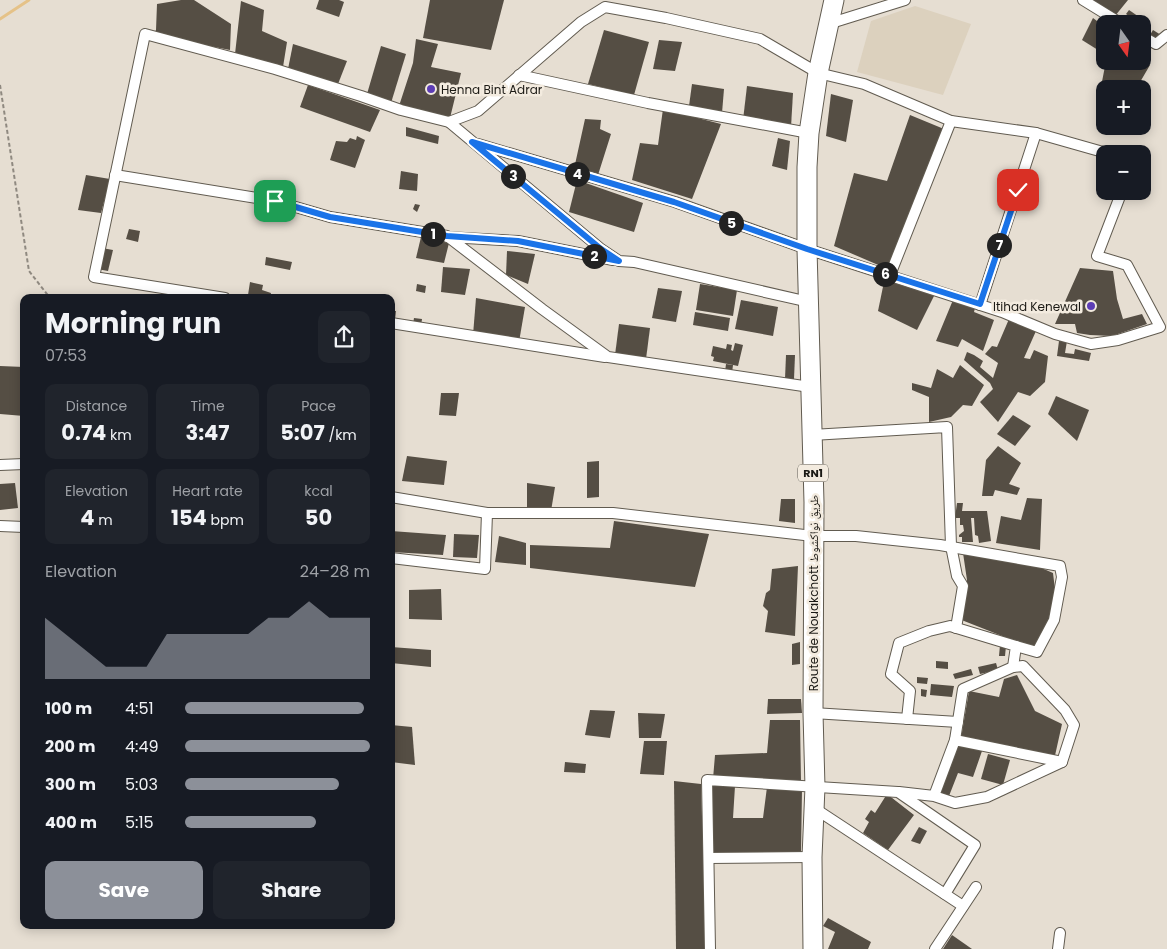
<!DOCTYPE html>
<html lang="en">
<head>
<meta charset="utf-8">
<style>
	body { margin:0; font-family:Poppins,"Noto Naskh Arabic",sans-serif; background:#20242c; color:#f1f3f6; height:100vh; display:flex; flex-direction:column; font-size:19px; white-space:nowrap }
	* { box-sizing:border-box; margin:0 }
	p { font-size:16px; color:#9ea1a6 }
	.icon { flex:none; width:28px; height:28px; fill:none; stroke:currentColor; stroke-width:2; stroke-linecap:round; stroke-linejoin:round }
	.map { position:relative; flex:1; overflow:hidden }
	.panel { position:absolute; left:20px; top:294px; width:375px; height:635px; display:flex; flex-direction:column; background:#171b24; border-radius:10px; box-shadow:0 2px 12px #0003 }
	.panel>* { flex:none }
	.needle { width:32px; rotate:166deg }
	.buttons { position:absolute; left:1096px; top:15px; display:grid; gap:10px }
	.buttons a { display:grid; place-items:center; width:55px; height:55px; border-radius:10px; background:#171b24; box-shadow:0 2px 12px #0003; font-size:25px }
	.pin { position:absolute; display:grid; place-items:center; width:42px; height:42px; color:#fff; margin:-21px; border-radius:10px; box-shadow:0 2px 8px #0006 }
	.km { position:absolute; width:25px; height:25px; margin:-12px; border-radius:50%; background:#222; color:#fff; font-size:14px; line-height:25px; text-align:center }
	.round { display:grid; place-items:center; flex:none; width:52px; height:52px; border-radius:10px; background:#20242c }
	.headline { display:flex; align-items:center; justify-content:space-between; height:85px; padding:0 25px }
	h1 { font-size:28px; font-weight:700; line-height:38px }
	.figures { display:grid; grid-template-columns:repeat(3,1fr); gap:8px; height:85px; padding:5px 25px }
	.figures div { display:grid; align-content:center; border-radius:10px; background:#20242c; text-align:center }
	.figures b { font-size:21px; font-weight:700 }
	.figures small { font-size:14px; font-weight:400 }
	.figures p { font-size:14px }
	.chart { height:140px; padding:10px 25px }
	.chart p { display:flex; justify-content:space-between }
	.chart svg { width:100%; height:90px; margin-top:5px; fill:#8c9099; opacity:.7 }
	.button { display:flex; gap:10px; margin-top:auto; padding:10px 25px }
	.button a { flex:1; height:58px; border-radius:10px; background:#8c9099; color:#fff; font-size:20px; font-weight:700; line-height:58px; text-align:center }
	.button a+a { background:#20242c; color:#f1f3f6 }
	ul { padding:0 25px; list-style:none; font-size:16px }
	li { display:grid; grid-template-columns:80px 60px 1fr; align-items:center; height:38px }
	li i { height:12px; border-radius:6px; background:#8c9099 }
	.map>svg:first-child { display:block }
</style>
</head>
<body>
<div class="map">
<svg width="1167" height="949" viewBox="0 0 1167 949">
	<rect width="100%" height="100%" fill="#e6ded2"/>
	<path fill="#dcd1be" d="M915,6l56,18 -28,71 -86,-23 14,-51z"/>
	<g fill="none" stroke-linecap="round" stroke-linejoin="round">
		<path stroke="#e5c288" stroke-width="3" d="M0,19l29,-19"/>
	</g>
	<g fill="#554e44">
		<path d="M181,0h13l37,24 -1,26 -77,-15 3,-5 1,-26z"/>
		<path d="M319,0h20l5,2 -5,15 -23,-8z"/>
		<path d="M430,0h74l-13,50 -68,-12z"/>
		<path d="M1088,0h40l-13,16z"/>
		<path d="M241,1l23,9 -2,21 25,11 -4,25 -48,-13z"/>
		<path d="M1129,10l16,11 -2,3h-3l-14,-10z"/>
		<path d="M1093,18l12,9v7l-7,16 -16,-10z"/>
		<path d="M604,30l45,12 -15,53 -46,-11z"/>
		<path d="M1153,30l8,5 -3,4 -8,-4z"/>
		<path d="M416,39l22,5 -7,23 30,6 -12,49 -50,-16 14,-43z"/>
		<path d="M659,40l23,2 -7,29 -22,-2z"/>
		<path d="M293,44l54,17 -9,23 -50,-15z"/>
		<path d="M381,46l25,8 -15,49 -24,-9z"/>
		<path d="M1106,61h35l9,4 -14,24h-31v4l-5,-1z"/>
		<path d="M692,84l32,5 -2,24 -33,-7z"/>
		<path d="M308,85l72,25 -10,22 -70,-25z"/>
		<path d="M747,86l46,7 -2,34 -48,-7z"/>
		<path d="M831,94l22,6 -7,42 -20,-6z"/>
		<path d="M663,109l58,15 -29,75 -60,-19 8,-37 18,2z"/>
		<path d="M910,115l34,14 -54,141 -56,-24 20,-73 33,8z"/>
		<path d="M585,119l16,1 -1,9 11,5 -13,41 -24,-6z"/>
		<path d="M406,127l33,9 -1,8 -32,-8z"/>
		<path d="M357,136l8,4 -10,28 -25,-8 6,-19 11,1 3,-4 6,2z"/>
		<path d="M778,138l12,3 -3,29 -15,-4z"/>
		<path d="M401,171l17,3 -1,17 -18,-2z"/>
		<path d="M86,175l24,4 -9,34 -23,-3z"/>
		<path d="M577,180l66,23 -9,29 -65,-20z"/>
		<path d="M415,204l5,1 -3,7 -4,-3z"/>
		<path d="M129,229l11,2 -2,11 -12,-3z"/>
		<path d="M421,237l28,6 -5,20 -28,-5z"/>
		<path d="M102,248l11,2 -5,21 -11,-2z"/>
		<path d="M507,251l28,3 -7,30 -22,-9z"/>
		<path d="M266,257l26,5 -2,8 -25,-5z"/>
		<path d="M443,267l27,2 -5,26 -24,-3z"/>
		<path d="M1080,268l33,3 4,28 6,20 19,-5 5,10 -35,12 -22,-1 -13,-2 -2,-9h-20z"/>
		<path d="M885,277l50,17 -18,36 -39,-19z"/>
		<path d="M250,282l13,3 -1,5 9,3 -1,5 -22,-3z"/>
		<path d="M417,284l9,2 -1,7 -9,-2z"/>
		<path d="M700,284l37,6 -4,26 -37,-6z"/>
		<path d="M658,288l24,3 -6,31 -24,-4z"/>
		<path d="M476,298l49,9 -6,35 -46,-7z"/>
		<path d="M741,300l37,7 -5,29 -38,-7z"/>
		<path d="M953,300l22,8 -1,4 20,8 -11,31 -21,-12 -4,8 -22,-6z"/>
		<path d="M391,311h5l-1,9h-4z"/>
		<path d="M695,312l35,6 -2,13 -35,-6z"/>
		<path d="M414,318l8,1 -1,7 -8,-2z"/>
		<path d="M1009,319l27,12 -12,27 6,1 4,-9 14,6 -3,26 -15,14 -12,-4 -20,30 -18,-20 13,-13 -3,-6 -26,-23 3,-8 7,3 9,6 -3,6 13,11 5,-15 -13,-9 7,-8 5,1z"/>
		<path d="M619,324l31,4 -4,31 -31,-4z"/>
		<path d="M1059,341h8l-2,12 9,1 1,-5 16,4 -2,8 -32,-5z"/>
		<path d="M735,343l8,2 -5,21 -25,-5 1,-4 -3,-1 2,-10 13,3 1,-5 5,1 -1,5 2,1z"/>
		<path d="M786,355h9l-1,24h-9z"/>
		<path d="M726,364l7,1 -1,8 -7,-1z"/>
		<path d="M960,365l24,20 -12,21 -9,-1 -12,12 -22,5v-25l-17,-7v-7l19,5 6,-19 16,9z"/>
		<path d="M0,366l24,1v49l-24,-2z"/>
		<path d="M441,393h18l-3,23 -17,-1z"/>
		<path d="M1056,396l33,14 -12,31 -29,-27z"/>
		<path d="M1013,415l18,11 -16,20 -18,-12z"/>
		<path d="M998,446l23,17 -12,21 11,4 -3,7 -22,-5 -2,6h-11l4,-36z"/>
		<path d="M407,456l40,5 -3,24 -42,-4z"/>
		<path d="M599,461v36l-12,1v-36z"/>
		<path d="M15,483l3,25 -18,2v-26z"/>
		<path d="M527,483l28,4 -4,24 -24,-4z"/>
		<path d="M1027,498l15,1 -2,51 -44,-7 5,-27 20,4z"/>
		<path d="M781,499h14v24l-16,-2z"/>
		<path d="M957,503h6l-1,8h25l4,30 -12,2 -1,-7 -3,-1 -1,-17h-3l2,24h-11v-5h-3v-2l5,-4 -1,-6h-3v-7h-5z"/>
		<path d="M614,521l95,13 -14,53 -165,-19v-23l80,3z"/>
		<path d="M391,531l55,4 -3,20 -52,-3z"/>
		<path d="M454,534l25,1 -2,23 -24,-1z"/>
		<path d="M499,536l27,7v22l-31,-3z"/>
		<path d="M963,553l60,7 30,13 3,25 -9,29 -12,22 -76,-30 8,-39z"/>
		<path d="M798,566l-3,70 -30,-4 3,-21 -5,-5 3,-13 4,-3 2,-21z"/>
		<path d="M441,589l1,31 -33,-1v-29z"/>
		<path d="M800,642v22l-8,1v-21z"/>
		<path d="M1000,645l6,1 -1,10h-6z"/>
		<path d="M391,647l40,3v17l-40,-4z"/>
		<path d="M936,661l12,1v7l-12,-1z"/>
		<path d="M996,663l2,7 -18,4 -2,-7z"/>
		<path d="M971,669l2,6 -18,4 -2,-5z"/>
		<path d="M1017,675l18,36 27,13 -8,36 -93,-22 8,-47 30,6 5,-18z"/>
		<path d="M917,677l11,1 -1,6 -10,-1z"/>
		<path d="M931,684l23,2 -2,11 -22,-2z"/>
		<path d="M921,689l6,1 -1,7 -5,-1z"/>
		<path d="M768,699h33l1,14 -35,1z"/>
		<path d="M590,710l25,1 -5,27 -25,-3z"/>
		<path d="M638,713l27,1 -4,24h-22z"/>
		<path d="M770,720h30l1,62 -88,-3 2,-24 52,-2z"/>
		<path d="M391,725l21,2 3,38 -24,-3z"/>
		<path d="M644,741h23l-3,34 -24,-1z"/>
		<path d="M956,744l26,7 -9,26 -15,-4 -9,23 -10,-3z"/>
		<path d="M988,754l22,6 -7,25 -22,-6z"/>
		<path d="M565,762l21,2 -1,9 -21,-1z"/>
		<path d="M674,781l27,3 5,165h-30z"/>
		<path d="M710,785l25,1 -2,32h30l4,-31 35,2 -1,65h-89z"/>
		<path d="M887,794l27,21 -26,35 -25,-17 6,-11 -4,-3 6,-9 4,3z"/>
		<path d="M919,827l8,4 -7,13 -9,-3z"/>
		<path d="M828,918l43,24 -3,7h-40l7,-17 -12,-6z"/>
		<path d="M952,935l20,14h-29z"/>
	</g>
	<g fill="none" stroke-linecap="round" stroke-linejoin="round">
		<defs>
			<g id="street">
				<path d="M1083,0l39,24"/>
				<path d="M828,24l77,-24"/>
				<path d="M1142,36l14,8 11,-9"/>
				<path d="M519,75l129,28 161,30"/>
				<path d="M449,122l29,-11 103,-89 24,-15 61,11 94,21 58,34 46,11 87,37 85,12 74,21"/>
				<path d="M478,144l197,58 132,47 195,63 53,22 36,10 27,-4 42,-13 -33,-62 -30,-9 25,-65"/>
				<path d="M115,175l160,26 55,16 117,19 95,73 66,48 202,30"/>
				<path d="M447,237l71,4 95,19"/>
				<path d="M890,275l61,-154"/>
				<path d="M225,298l-131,-21 51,-243 130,35 86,27 40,14 48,12 152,127 18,12 15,1 175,40"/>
				<path d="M980,305l56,-172"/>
				<path d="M391,323l214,34"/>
				<path d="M812,435l135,-8 4,119 6,30 6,10 -7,42"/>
				<path d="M0,465l24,-1"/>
				<path d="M391,497l96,16h126l200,23h43l84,9 120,21 2,11 -8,43 -17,32 -21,-6"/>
				<path d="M0,526l24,1"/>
				<path d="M391,558l94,11 2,-56"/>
				<path d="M813,713l145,9"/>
				<path d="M907,719l3,-28 -19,-17 8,-31 30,-12 21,-5 66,20 -3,21"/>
				<path d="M955,740l8,-51 50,-22 10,-1 42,44 9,15 -12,37"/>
				<path d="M899,792l35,4 21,7 32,-6 75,-35 -107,-22 -21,56"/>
				<path d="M814,808l149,98"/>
				<path d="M709,858l103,-1"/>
				<path d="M710,949l-3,-169 191,12 77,53 -30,49"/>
				<path d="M935,949l41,-62"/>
				<path d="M1058,949l2,-16"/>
			</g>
			<path id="highway" d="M813,949l-1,-92 3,-70 -2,-74 1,-211 -7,-253v-82l2,-34 9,-60 16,-73"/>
		</defs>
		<use href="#street" stroke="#615b50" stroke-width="12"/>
		<use href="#highway" stroke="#615b50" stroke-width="21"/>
		<path stroke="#8f8980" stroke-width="2" stroke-dasharray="4 2.5" stroke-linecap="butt" d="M0,85l29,186 21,27"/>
		<use href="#street" stroke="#fff" stroke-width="10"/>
		<use href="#highway" stroke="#fff" stroke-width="19"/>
	</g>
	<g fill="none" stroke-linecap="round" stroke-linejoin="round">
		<defs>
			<path id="route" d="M275,201l55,16 117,19 71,5 101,20 -18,-12 -129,-107 202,60 133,47 173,55 38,-114"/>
		</defs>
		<use href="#route" stroke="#fff" stroke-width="10"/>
		<use href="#route" stroke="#1a73e8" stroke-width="6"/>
	</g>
	<g fill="#5d3db5" stroke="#f3ebdf" stroke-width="2">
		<circle cx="431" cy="89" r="5"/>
		<circle cx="1091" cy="306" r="5"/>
	</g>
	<g text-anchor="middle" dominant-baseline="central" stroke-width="5" stroke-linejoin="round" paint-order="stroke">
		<rect fill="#f3ebdf" stroke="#5c5952" stroke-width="1" x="798" y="464.5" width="30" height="17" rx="4"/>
		<g font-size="11" font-weight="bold" fill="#1c1a15">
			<text x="813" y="473">RN1</text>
		</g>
		<g font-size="12" fill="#1c1a15" stroke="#f3ebdf" text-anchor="start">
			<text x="441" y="89">Henna Bint Adrar</text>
			<text x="1081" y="306" text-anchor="end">Itihad Kenewal</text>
		</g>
		<g font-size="12" fill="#1c1a15" stroke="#f3ebdf">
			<text transform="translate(813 593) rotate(-90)">Route de Nouakchott طريق نواكشوط</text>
		</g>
	</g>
</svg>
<div class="buttons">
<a><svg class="needle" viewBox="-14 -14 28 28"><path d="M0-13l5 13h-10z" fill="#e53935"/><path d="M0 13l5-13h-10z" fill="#9ea1a6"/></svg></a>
<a>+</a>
<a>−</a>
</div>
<div class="pin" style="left:275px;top:201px;background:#1e9e55"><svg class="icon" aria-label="arrive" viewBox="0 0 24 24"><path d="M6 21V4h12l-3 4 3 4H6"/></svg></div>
<div class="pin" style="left:1018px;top:190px;background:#d93025"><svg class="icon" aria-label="check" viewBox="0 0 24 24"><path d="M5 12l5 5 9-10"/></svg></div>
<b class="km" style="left:433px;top:234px">1</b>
<b class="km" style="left:594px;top:256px">2</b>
<b class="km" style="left:513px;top:176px">3</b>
<b class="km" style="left:577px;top:174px">4</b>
<b class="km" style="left:731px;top:223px">5</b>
<b class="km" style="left:885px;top:274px">6</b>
<b class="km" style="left:999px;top:245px">7</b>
<section class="panel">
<div class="headline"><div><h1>Morning run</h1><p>07:53</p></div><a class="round"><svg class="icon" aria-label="share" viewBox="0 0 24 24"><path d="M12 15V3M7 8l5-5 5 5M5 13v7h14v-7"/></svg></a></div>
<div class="figures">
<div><p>Distance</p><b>0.74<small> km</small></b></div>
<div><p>Time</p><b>3:47</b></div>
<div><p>Pace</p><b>5:07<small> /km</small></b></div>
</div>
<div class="figures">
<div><p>Elevation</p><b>4<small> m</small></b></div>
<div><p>Heart rate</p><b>154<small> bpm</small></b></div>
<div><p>kcal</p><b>50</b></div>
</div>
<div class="chart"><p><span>Elevation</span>24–28 m</p>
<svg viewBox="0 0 160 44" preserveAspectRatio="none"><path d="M0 44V14L10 22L20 30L30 38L40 38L50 38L60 22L70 22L80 22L90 22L100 22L110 14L120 14L130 6L140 14L150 14L160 14V44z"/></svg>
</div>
<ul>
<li><b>100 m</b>4:51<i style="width:97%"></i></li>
<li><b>200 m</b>4:49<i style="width:100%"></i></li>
<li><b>300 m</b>5:03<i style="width:83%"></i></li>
<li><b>400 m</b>5:15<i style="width:71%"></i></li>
</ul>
<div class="button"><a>Save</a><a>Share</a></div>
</section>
</div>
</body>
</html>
